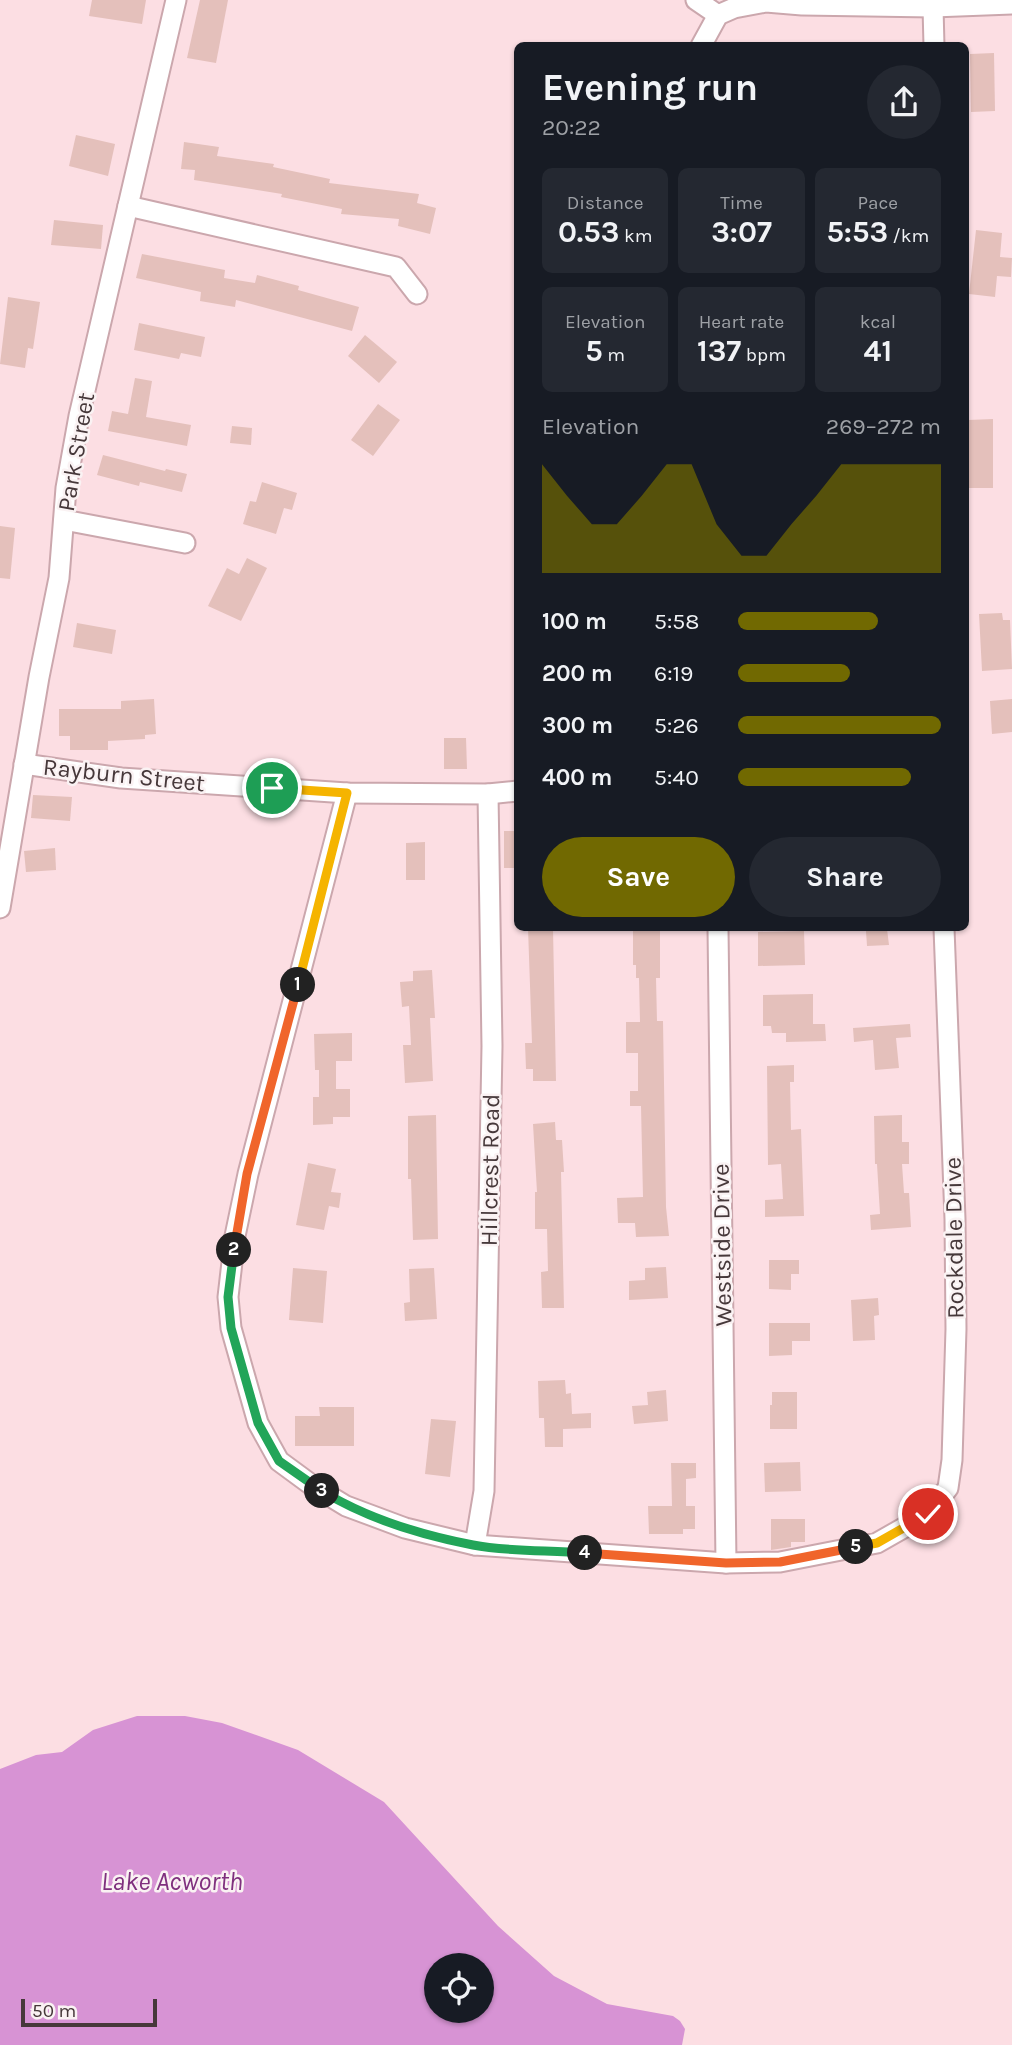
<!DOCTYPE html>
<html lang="en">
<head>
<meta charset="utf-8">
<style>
	body { margin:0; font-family:Karla,sans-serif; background:#242831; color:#f1f3f6; height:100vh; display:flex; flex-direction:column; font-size:26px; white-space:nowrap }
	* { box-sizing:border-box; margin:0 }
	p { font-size:23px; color:#9ea1a6 }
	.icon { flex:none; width:38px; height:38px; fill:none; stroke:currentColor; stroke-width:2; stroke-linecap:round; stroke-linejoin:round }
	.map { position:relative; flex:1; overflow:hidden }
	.drawer { position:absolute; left:514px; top:42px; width:455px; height:889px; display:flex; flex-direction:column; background:#171b24; border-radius:10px; box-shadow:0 2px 5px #0004 }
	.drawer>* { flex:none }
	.tools { position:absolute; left:424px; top:1953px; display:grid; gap:14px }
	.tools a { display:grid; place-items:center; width:70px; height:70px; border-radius:50%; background:#171b24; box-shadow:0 2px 5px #0004; font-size:35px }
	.scale { position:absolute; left:21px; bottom:18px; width:136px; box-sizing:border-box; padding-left:7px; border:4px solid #46383a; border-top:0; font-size:19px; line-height:24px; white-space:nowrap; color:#46383a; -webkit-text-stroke:5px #faf2f3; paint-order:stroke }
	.pin { position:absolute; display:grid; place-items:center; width:60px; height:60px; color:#fff; margin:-30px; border:4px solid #fff; border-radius:50%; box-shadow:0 2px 7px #0007 }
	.km { position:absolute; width:35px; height:35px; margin:-18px; border-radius:50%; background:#222; color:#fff; font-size:19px; line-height:35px; text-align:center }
	.round { display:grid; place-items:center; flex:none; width:74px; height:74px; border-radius:37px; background:#242831 }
	.headline { display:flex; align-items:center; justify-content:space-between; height:119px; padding:0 28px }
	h1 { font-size:38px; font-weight:700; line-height:52px }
	.metrics { display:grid; grid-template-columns:repeat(3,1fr); gap:10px; height:119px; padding:7px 28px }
	.metrics div { display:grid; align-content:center; border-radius:10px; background:#242831; text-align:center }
	.metrics b { font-size:30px; font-weight:700 }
	.metrics small { font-size:19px; font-weight:400 }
	.metrics p { font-size:19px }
	.chart { height:196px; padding:14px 28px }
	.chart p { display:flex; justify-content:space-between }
	.chart svg { width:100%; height:126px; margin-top:7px; fill:#716901; opacity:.7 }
	.button { display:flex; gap:14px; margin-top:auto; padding:14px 28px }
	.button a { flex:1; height:80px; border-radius:42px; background:#716901; color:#fff; font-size:28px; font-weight:700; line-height:80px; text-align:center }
	.button a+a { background:#242831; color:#f1f3f6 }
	ul { padding:0 28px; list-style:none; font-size:23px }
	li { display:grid; grid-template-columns:112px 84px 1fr; align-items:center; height:52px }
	li i { height:18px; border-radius:9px; background:#716901 }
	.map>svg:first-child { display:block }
</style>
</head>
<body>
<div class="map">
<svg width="1012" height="2045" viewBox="0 0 1012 2045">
	<rect width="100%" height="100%" fill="#fcdee3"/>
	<path fill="#d793d4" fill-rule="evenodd" d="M137,1716h48l37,7 76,27 86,52 114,124 56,50 53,28 66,12 7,5 5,8 -3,16h-682v-276l36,-14 26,-3 31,-22zM436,1965h45v46h-45z"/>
	<g fill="#e4c0bb">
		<path d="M92,0h54l-4,24 -53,-8z"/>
		<path d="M200,0h28l-12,63 -29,-5z"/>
		<path d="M994,53l1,58 -24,1 -1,-58z"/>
		<path d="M76,135l39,9 -7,32 -39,-10z"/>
		<path d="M184,142l35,5 -2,9 57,8 -1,3 57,12 -1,4 90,11 -2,9 19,5 -6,26 -32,-8 1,-7 -58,-5 1,-5 -61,-12 1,-3 -88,-14 1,-10 -14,-1z"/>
		<path d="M54,220l49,5 -2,24 -50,-4z"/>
		<path d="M976,230l26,3 -2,24 12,1 -1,19 -14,-1 -2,21 -26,-3z"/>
		<path d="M142,254l83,16 -1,8 31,5 2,-8 42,11 -1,4 61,17 -7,24 -116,-31 -1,7 -35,-6 1,-9 -65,-14z"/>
		<path d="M8,297l32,5 -7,47 -5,-1 -3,20 -25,-4z"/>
		<path d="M139,323l66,14 -4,20 -20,-4 -2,6 -45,-9z"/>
		<path d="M365,335l32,27 -18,21 -31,-27z"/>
		<path d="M135,378l17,3 -6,36 45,8 -4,21 -79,-15 4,-20 16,3z"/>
		<path d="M378,404l22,16 -27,36 -22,-16z"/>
		<path d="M993,419v69h-25v-68z"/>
		<path d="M232,426l20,2 -1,17 -21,-2z"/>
		<path d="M103,455l62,16 1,-2 21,5 -5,18 -42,-10 -1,4 -42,-11z"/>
		<path d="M262,482l35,11 -5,17 -8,-2 -8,26 -33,-10 7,-23 6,1z"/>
		<path d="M0,526l15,2 -5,51 -10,-1z"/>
		<path d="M247,558l20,10 -26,53 -33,-15 19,-38 12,6z"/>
		<path d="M1002,613l1,7h7l2,49 -30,2 -3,-57z"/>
		<path d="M77,623l39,7 -4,24 -39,-7z"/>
		<path d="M154,699l2,35 -11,1v4l-37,2v9h-38v-14h-11v-27h62v-8z"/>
		<path d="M1012,699v33l-20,2 -2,-33z"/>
		<path d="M444,738h22l1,31h-23z"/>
		<path d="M33,795l39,2 -2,24 -39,-3z"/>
		<rect x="504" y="831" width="14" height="37"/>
		<path d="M425,842v38h-19v-37z"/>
		<path d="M55,848l1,22 -30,2 -2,-21z"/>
		<path d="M528,928h25l3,153h-23v-12h-7l-1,-26h7z"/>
		<path d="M633,928h27v50h-4l1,43h6l3,186 3,29 -33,1 -1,-14h-17l-1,-25 26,-1 -2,-91h-11v-15h8v-38h-12v-31h14l-1,-44h-3v-13h-3z"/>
		<path d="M887,929l2,16 -22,1 -1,-15z"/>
		<path d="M804,931l1,34 -47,1v-34z"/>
		<path d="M432,970l3,48h-5l3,63 -28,2 -2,-38h8l-2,-39 -7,1 -2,-25 13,-1v-10z"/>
		<path d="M813,994v30h12l1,17 -40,1v-9h-14l-1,-7h-8v-31z"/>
		<path d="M910,1024l1,13 -15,1 3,30 -24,2 -2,-30 -19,2 -1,-14z"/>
		<path d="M352,1033v28h-16v28h14v28h-17v7l-20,1v-28h6v-27h-4l-1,-36z"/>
		<path d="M794,1065v17h-4l1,48 10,-1 3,87 -39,1v-17l18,-1 -2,-35 -13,1 -1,-99z"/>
		<path d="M436,1115l2,124 -25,1 -2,-61h-3v-63z"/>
		<path d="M902,1115v27h7v22h-7l2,29h5l2,34 -40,3 -1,-15 10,-1 -3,-50h-2l-1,-48z"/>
		<path d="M555,1122l1,18h6l2,32h-3l3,136h-22l-1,-36 7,-1 -1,-42h-12v-37h2l-4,-68z"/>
		<path d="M308,1163l28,6 -5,23 10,1 -2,15 -10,-2 -5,24 -28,-5z"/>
		<path d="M769,1260h30v14h-8v16l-22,-1z"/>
		<path d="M666,1267l2,31 -39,2v-19l16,-1v-12z"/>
		<path d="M293,1268l34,3 -4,52 -34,-3z"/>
		<path d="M434,1268l3,51 -32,2 -1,-18 6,-1 -1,-33z"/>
		<path d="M878,1298l1,17 -5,1 1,24 -22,1 -2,-41z"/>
		<path d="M769,1323h41v18h-18v14l-23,1z"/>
		<path d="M565,1380l1,14 5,-1 1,21 19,-1v15l-28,1v18h-18l-1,-29h-5l-1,-37z"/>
		<path d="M666,1390l2,31 -34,3 -2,-18 16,-1 -1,-13z"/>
		<path d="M772,1392h25v37h-27v-24h2z"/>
		<path d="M319,1407h35v39h-59v-30h25z"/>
		<path d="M431,1419l25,2 -6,56 -25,-3z"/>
		<path d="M800,1462l1,29 -36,1 -1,-29z"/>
		<path d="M671,1463h25v15l-10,1v27h9v23h-12v5h-34l-1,-28h24z"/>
		<path d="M771,1519h34v23h-14v5l-20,3z"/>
	</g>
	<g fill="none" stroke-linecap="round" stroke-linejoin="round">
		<defs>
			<g id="minor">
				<path d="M696,0l22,15"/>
				<path d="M933,7l1,39"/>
				<path d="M701,46l17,-31 16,-7 32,-6 36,3 131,2 79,-3"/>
				<path d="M128,206l268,61 21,27"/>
				<path d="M64,520l121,23"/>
				<path d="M24,764l97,14 226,15 141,1 30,-3"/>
				<path d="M347,793l-99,381 -13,62 -7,61 3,31 27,95 21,38 34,25 33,20 59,22 70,17 251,18 54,-1 97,-19 51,-29 20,-26 4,-28 4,-131 -1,-110 -11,-291"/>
				<path d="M0,908l39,-231 20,-99 7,-90 13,-72 97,-416"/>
				<path d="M718,928l8,635"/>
				<path d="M475,1545l9,-54 8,-445 -4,-252"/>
			</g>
		</defs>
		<use href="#minor" stroke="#cba7ad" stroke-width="23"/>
		<use href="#minor" stroke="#fff" stroke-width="19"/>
	</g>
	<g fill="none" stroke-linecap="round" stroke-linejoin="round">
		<defs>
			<path id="split-1" d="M272,788l75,5 -49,192"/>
			<path id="split-2" d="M234,1250l13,-76 51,-189"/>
			<path id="split-3" d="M234,1250l-6,47 3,31 27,95 21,38 43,30"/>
			<path id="split-4" d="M322,1491c46,28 99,44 151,54 36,7 75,5 112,8"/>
			<path id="split-5" d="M585,1553l141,10 54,-1 76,-15"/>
			<path id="split-6" d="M856,1547l21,-4 51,-29"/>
		</defs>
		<use href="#split-1" stroke="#fff" stroke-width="14"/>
		<use href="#split-2" stroke="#fff" stroke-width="14"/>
		<use href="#split-3" stroke="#fff" stroke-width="14"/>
		<use href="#split-4" stroke="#fff" stroke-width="14"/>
		<use href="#split-5" stroke="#fff" stroke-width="14"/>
		<use href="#split-6" stroke="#fff" stroke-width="14"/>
		<use href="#split-1" stroke="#f5b400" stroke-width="9"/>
		<use href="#split-2" stroke="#f0652b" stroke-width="9"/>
		<use href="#split-3" stroke="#22a559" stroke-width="9"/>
		<use href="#split-4" stroke="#22a559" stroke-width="9"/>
		<use href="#split-5" stroke="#f0652b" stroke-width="9"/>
		<use href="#split-6" stroke="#f5b400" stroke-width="9"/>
	</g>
	<g text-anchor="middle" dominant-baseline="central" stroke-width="5" stroke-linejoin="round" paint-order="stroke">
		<g font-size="24" fill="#46383a" stroke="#faf2f3">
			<text transform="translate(76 452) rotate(-80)">Park Street</text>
			<text transform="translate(124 775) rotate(6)">Rayburn Street</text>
			<text transform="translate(490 1170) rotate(-89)">Hillcrest Road</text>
			<text transform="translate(954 1238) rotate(-91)">Rockdale Drive</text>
			<text transform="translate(722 1245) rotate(-91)">Westside Drive</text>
		</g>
		<g font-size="26" font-style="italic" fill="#7f307e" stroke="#faf2f3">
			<text x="172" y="1881">Lake Acworth</text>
		</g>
	</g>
</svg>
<div class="tools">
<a><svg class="icon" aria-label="locate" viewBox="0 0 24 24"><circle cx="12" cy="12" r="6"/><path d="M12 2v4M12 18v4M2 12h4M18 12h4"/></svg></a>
</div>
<div class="scale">50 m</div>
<div class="pin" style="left:272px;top:788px;background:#1e9e55"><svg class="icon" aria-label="arrive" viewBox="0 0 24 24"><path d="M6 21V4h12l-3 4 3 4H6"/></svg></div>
<div class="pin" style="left:928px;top:1514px;background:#d93025"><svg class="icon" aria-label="check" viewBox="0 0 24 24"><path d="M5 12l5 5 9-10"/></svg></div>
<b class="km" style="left:298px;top:985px">1</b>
<b class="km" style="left:234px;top:1250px">2</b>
<b class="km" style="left:322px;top:1491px">3</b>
<b class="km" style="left:585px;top:1553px">4</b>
<b class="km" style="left:856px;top:1547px">5</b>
<section class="drawer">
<div class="headline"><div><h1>Evening run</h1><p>20:22</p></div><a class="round"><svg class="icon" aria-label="share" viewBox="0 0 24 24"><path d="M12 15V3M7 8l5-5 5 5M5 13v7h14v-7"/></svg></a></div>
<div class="metrics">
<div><p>Distance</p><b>0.53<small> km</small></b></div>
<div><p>Time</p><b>3:07</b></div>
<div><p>Pace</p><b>5:53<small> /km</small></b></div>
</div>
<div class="metrics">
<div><p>Elevation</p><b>5<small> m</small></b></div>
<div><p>Heart rate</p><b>137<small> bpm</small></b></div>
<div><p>kcal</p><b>41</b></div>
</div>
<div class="chart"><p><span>Elevation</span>269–272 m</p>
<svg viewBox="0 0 160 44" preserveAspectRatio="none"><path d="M0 44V6L10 17L20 27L30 27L40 17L50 6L60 6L70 27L80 38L90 38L100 27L110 17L120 6L130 6L140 6L150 6L160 6V44z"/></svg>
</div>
<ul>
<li><b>100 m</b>5:58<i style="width:69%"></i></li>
<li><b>200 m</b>6:19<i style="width:55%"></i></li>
<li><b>300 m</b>5:26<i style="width:100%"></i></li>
<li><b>400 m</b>5:40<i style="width:85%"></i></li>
</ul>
<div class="button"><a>Save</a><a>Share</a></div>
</section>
</div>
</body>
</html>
